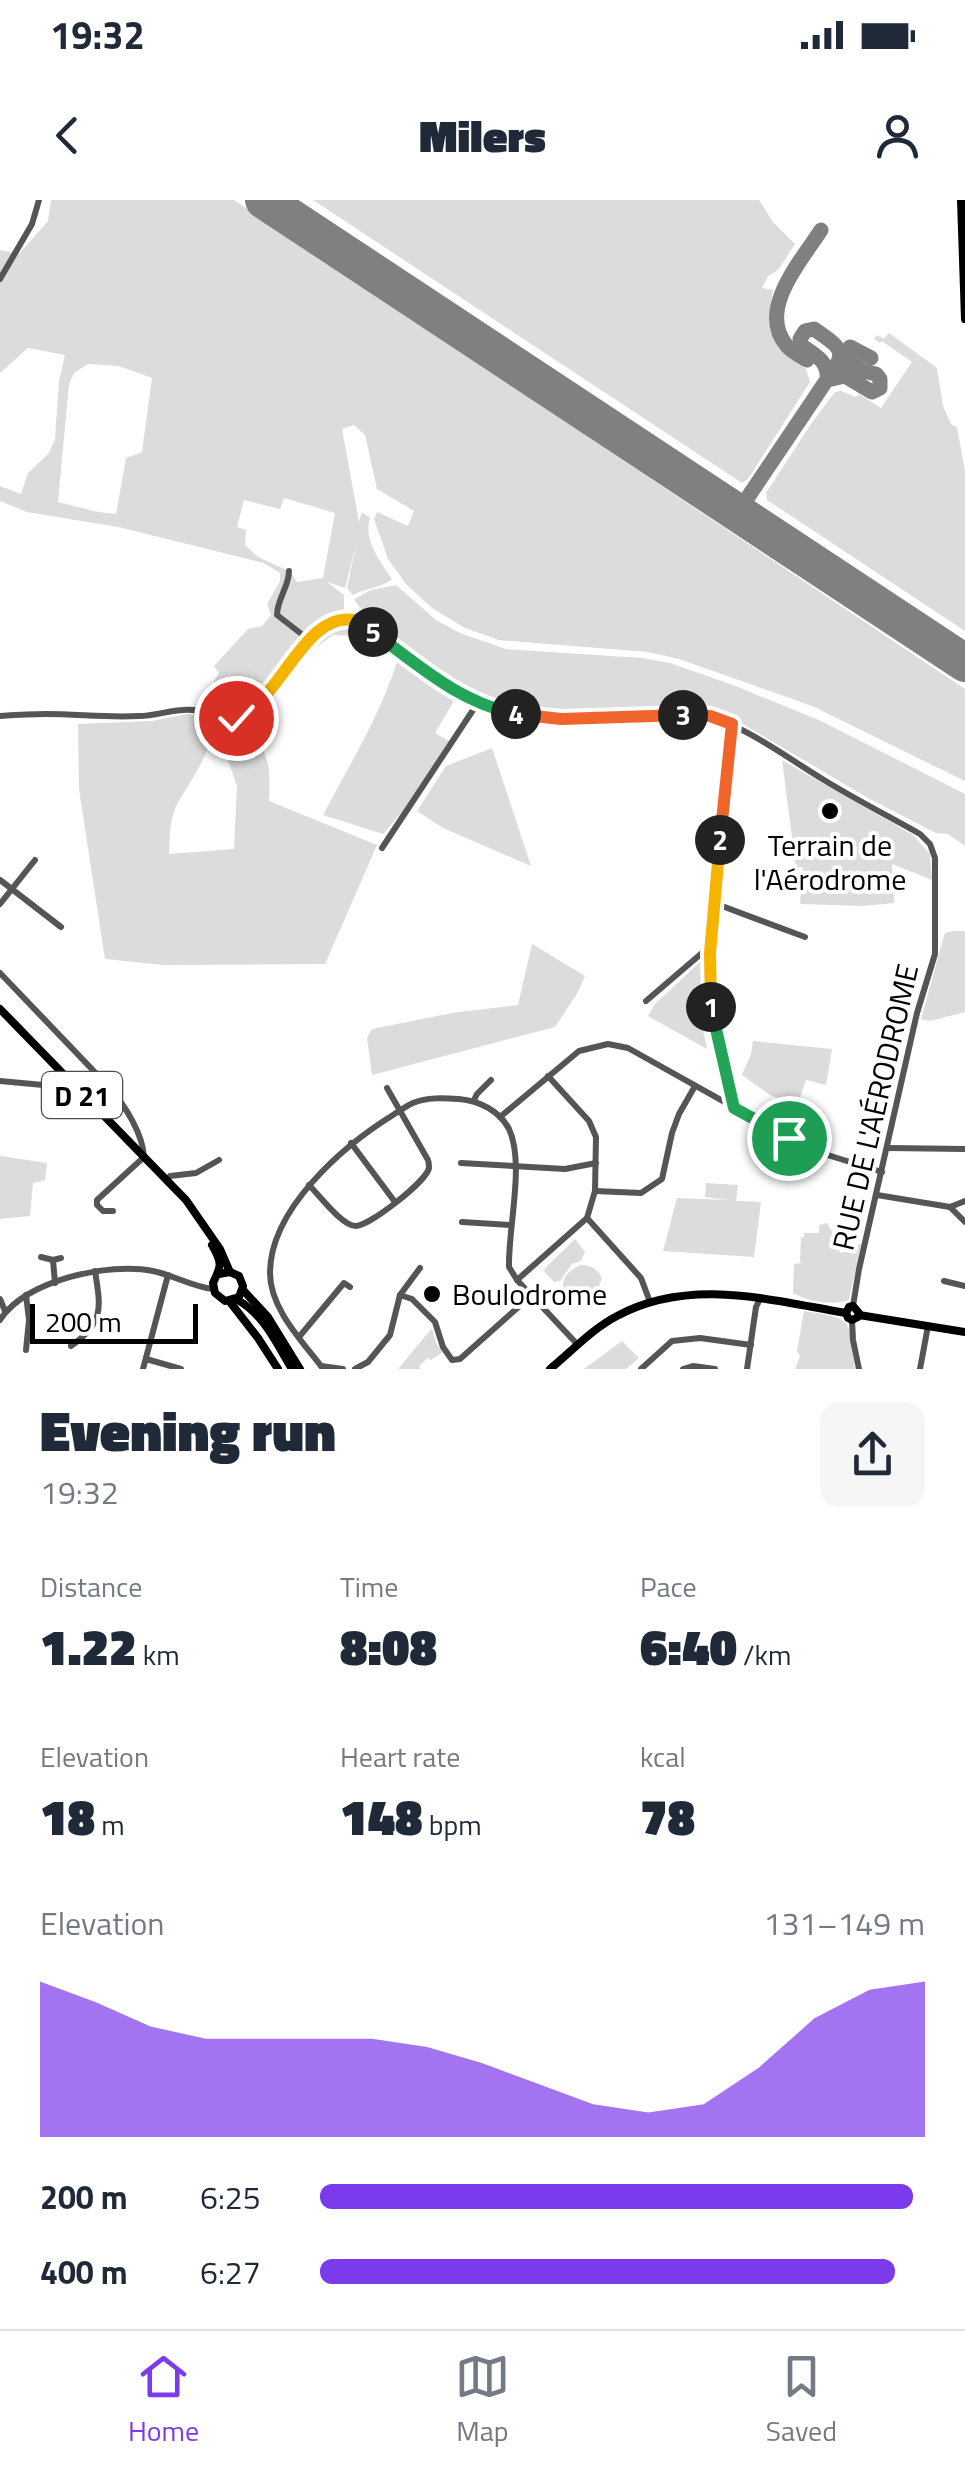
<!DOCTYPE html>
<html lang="en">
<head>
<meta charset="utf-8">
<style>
	body { margin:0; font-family:"Titillium Web",sans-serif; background:#f6f6f7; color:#1f2937; height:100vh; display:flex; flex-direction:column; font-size:38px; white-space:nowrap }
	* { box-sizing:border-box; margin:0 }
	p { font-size:32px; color:#747a83 }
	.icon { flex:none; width:55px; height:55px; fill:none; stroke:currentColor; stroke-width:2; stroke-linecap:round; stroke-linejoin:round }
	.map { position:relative; height:1169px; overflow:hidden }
	.drawer { display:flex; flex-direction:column; background:#fff; flex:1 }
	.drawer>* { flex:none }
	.scale { position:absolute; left:30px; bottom:25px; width:168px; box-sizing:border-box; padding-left:10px; border:5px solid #000; border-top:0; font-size:28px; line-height:35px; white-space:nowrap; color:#000; -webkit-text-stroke:8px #fff; paint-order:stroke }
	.pin { position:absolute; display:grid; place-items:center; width:85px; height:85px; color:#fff; margin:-42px; border:5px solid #fff; border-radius:50%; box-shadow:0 2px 10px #0007 }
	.km { position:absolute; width:50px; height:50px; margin:-25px; border-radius:50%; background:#222; color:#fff; font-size:28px; line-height:50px; text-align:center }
	.round { display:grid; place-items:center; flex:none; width:105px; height:105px; border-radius:20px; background:#f6f6f7 }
	.headline { display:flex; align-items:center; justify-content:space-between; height:170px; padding:0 40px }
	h1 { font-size:55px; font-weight:800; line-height:75px }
	.stats { display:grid; grid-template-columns:repeat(3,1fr); gap:15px; height:170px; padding:10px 40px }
	.stats div { display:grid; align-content:center }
	.stats b { font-size:50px; font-weight:800 }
	.stats small { font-size:28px; font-weight:400 }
	.stats p { font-size:28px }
	.chart { height:280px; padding:20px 40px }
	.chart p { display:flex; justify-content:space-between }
	.chart svg { width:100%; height:180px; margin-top:10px; fill:#7c3aed; opacity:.7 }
	ul { padding:0 40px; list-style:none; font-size:32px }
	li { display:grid; grid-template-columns:160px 120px 1fr; align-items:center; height:75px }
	li i { height:25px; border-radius:12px; background:#7c3aed }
	.status { display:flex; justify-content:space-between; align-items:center; height:70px; padding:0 50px; background:#fff; direction:ltr }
	.status svg { height:28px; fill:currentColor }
	header { display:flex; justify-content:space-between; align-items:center; height:130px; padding:0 40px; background:#fff; font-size:45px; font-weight:800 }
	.dock { display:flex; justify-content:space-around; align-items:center; height:140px; border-top:2px solid #e0e1e3; background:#fff; font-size:28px; color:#747a83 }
	.dock a { display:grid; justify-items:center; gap:5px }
	.dock .selected { color:#7c3aed }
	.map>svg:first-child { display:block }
</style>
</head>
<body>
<div class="status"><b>19:32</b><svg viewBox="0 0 49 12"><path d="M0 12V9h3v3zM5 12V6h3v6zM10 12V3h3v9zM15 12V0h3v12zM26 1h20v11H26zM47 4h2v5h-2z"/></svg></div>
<header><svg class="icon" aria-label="back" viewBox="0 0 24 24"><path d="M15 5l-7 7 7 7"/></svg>Milers<svg class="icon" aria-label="person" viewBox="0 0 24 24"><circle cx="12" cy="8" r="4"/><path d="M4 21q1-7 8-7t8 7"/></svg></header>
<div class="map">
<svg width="965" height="1169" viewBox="0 0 965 1169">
	<rect width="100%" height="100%" fill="#fff"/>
	<g fill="#dcdcdc" fill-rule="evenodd">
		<path d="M51,0h183l731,489v92l-153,-75 -133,-47 -31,-7 -149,-12 -34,-12 -33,-20 -26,-24 -18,-25 -14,-40 3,-7 31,14 6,-15 -37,-22 -12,-54 -11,-10 -12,4 17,93 3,-10 8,6c-7,22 10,43 22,61 -10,9 -27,9 -39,16l-6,-7 10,-47 -12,47 -18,-6 17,13v17l49,39 -3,6 -31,-21 -26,-1 -19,14 -14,-11c-18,29 -59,103 -98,62l17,-27 -5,-7 34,-37 14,-3 9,-11 -4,-11 13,-23v-8l-16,-10 -146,-36 -91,-15 -27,-11v-15l21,8 7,-21 21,-20 6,-14 4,-58 6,-26 -37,-7 -28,25v-123l19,4 29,-33zM88,164l31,2 33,12 -10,74 -16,6 -10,56 -18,-2 -40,-10 11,-118 5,-11zM284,298l51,15 -12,65 -26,4 -8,-11 -31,-14 -13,-12 1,-15 -9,-3 7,-27 36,9z"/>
		<path d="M313,0h446l14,22 22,22 -17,26 -10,6 -6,12 11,2c-8,39 -1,57 33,79l4,13 -62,97 -6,4z"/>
		<path d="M889,133l48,35 6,38 8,18 6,3 8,44v160l-198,-131 -1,-7 45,-69 24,-32 6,-1 15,6 3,-3 22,14 31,-46 -30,-21 -2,2 -6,-4 3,-4 7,4z"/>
		<path d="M396,385l40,35 24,13 46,16 136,9 28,5 63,22 88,36 144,73v52l-17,-12 -12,-1 -68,-35 -144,-85 -17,-3c-66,2 -160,13 -221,-9 -26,-9 -50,-28 -71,-45 -27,-19 -43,-29 -61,-57l17,-9z"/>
		<path d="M398,459l57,40 -20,34 14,8 -46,70 -20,23 -60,-19c27,-51 58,-101 75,-156z"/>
		<path d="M188,514c57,5 -9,76 -15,101 -4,12 -3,27 -4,39l65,-5 3,-63 -13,-37 24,-21c23,29 22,38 21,73l108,44 -52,119 -162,1 -58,-6 -26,-170 -1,-65 74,-3z"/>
		<path d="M492,548l39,118 -88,-38 -26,-17 29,-45z"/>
		<path d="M782,560l131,75 17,19 2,26 -40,-16 2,39 -31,3 -63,-2 3,-37 -7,1z"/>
		<path d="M953,731h12v81l-35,9 -9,-2 23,-83 1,-3z"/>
		<path d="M532,744l53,32 -7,16 -23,35 -183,48 -5,-37 5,-9 80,-16 66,-8z"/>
		<path d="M701,761v58l6,30 -59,-33 7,-12z"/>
		<path d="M753,841l79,8 -6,36 -20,-5 -9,25 -27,-10 -28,-20 9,-21z"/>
		<path d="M0,956l47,7 -2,17 -12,3 -3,33 -30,3z"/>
		<path d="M706,983l32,2 -2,16 25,1 -7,55 -91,-6 14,-53 52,2 -24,-3z"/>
		<path d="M827,1023l7,12 6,18 12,-3 2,-5 7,-1 -12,56c-17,6 -42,1 -56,-7l1,-29 9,-1 -3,-1 1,-25h3v-4h15v-8z"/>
		<path d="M575,1039l10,13 -4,9 -9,3 -12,17 -6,1 -10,-11 1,-3z"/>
		<path d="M580,1065c11,0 18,4 22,14l-3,6 3,3 -13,13 -10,2 -16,-17c0,-11 8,-16 17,-21z"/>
		<path d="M804,1111c52,8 44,7 51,58h-60l5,-13 -3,-5z"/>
		<path d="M432,1128l4,15 7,9 -12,8 -3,-2 -9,8 2,3h-23z"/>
		<path d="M622,1141l17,17 -13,11h-42z"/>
	</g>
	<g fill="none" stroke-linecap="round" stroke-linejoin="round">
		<g stroke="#808080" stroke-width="15">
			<path d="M807,160c-7,-4 -15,-8 -20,-14 -31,-36 15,-86 34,-116"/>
			<path d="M838,164l12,-17 21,11"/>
			<path d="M746,300v13l6,9"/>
			<path d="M723,304l13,2 10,-6 78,-116c23,-32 22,-33 -10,-55l-9,2 -5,8 1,6c14,10 28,16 26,35l18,-4 27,16 8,-4v-9l-4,-5 -13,-3 -12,-7 -15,3"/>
		</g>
		<path stroke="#808080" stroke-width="38" d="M264,0l701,463"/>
		<g stroke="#555" stroke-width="6">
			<path d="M0,79l32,-55 7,-24"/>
			<path d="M289,371c0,16 -12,28 -12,44l31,24"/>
			<path d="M0,516c15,-1 31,-2 46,-2 32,0 62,4 93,2 18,0 36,-8 54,-6 17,2 36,15 53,5 36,-22 61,-109 113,-93 37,27 77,64 119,82 61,26 155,12 221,11 39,5 90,44 125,65 31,19 64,36 96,54l10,10 5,14v96l-18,59 -58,256 -6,37"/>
			<path d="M732,524l-22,229 -1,34 4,35 20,84"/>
			<path d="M382,648l95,-144"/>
			<path d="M0,680l61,47"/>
			<path d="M714,703l91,34"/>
			<path d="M0,704l35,-44"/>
			<path d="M0,773l110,115c15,18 33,46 34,69l-47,43v5l6,6h10"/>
			<path d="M646,801l63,-54"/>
			<path d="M0,881l54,5 14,-6"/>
			<path d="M86,899l24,-11"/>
			<path d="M474,900l3,-6 14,-14"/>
			<path d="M500,917l79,-66 29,-7 20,4 161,90 29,14 64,20"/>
			<path d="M351,943l44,59"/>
			<path d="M888,948l77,1"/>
			<path d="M461,963l104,6 31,-6"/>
			<path d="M167,980l3,-4 26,-3 23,-13"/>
			<path d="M309,985c10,10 33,41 47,41 13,0 70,-44 73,-58 0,-2 0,-5 -1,-8l-41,-72"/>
			<path d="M595,991l46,2 21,-14 10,-46 7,-19 16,-28"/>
			<path d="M877,995l73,12 15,-6"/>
			<path d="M950,1007l15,15"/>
			<path d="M587,1018l54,60 9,24"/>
			<path d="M462,1022l49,3"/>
			<path d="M41,1057l12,3"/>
			<path d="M517,1080l70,-62 8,-27 1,-54 -7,-16 -41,-45"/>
			<path d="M944,1081l21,5"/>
			<path d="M55,1083l-2,-23 8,-2"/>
			<path d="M26,1095l3,25 -3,30"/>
			<path d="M400,1095l20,-27"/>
			<path d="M0,1099l5,12"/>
			<path d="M0,1120c25,-40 109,-58 153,-49 20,4 40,16 60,18"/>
			<path d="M852,1120l1,20 6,29"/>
			<path d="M299,1137l45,-54 6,4"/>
			<path d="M71,1146c33,-23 30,-38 24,-75"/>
			<path d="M146,1159l35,10"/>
			<path d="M321,1166c-20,-26 -51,-58 -51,-93 0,-64 73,-127 123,-158 7,-4 13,-9 20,-12 14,-6 31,-5 46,-4 20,2 40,11 50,30 16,34 -1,99 0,138l8,13 60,64"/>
			<path d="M321,1166l22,3"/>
			<path d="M143,1169l25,-94"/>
			<path d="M355,1169l13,-7 22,-27 10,-40 12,4 23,23 8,25 9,13 8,-1 72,-64"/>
			<path d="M641,1169l31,-28 28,-3 51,7"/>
			<path d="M683,1169l10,-3 22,3"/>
			<path d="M747,1169l9,-62 4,-8"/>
			<path d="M920,1169l8,-43"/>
		</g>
		<g stroke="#000" stroke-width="8">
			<path d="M961,0l4,119"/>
			<path d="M0,809l186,191 34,49 10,23"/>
			<path d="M212,1045c11,19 9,21 1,38l2,10 10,8 14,-4 4,-11 -4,-10 -9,-4 -11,2"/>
			<path d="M243,1090l25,27 32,52"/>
			<path d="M236,1099c28,15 40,44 56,70"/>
			<path d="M230,1102l28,36 20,31"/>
			<path d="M859,1115l106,17"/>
			<path d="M550,1169c22,-18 42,-40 67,-53 73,-39 152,-16 229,-3l2,5 4,2 6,-3 1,-4 -6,-7 -4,1 -3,6"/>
		</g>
	</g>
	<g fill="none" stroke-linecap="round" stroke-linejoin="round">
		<defs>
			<path id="split-1" d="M711,807l23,101 55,30"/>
			<path id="split-2" d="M711,807l-1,-54 10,-113"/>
			<path id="split-3" d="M683,515l27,1 22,8 -12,116"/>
			<path id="split-4" d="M516,514l45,5 122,-4"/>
			<path id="split-5" d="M373,432c47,34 85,70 143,82"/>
			<path id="split-6" d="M236,518c43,-15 69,-107 117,-98 7,2 14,8 20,12"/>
		</defs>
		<use href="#split-1" stroke="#fff" stroke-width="20"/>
		<use href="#split-2" stroke="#fff" stroke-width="20"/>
		<use href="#split-3" stroke="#fff" stroke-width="20"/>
		<use href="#split-4" stroke="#fff" stroke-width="20"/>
		<use href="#split-5" stroke="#fff" stroke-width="20"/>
		<use href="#split-6" stroke="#fff" stroke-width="20"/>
		<use href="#split-1" stroke="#22a559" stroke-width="12"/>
		<use href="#split-2" stroke="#f5b400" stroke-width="12"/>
		<use href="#split-3" stroke="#f0652b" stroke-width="12"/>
		<use href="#split-4" stroke="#f0652b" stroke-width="12"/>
		<use href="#split-5" stroke="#22a559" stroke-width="12"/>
		<use href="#split-6" stroke="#f5b400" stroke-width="12"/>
	</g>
	<g fill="#000" stroke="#fff" stroke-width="4">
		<circle cx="830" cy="611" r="10"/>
		<circle cx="432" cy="1094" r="10"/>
	</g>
	<g text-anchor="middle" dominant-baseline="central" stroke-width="8" stroke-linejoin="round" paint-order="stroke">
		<rect fill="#fff" stroke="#4c4c4c" stroke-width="2.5" x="42" y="872" width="80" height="46" rx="8"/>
		<g font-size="28" font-weight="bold" fill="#000">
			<text x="82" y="895">D 21</text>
		</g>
		<g font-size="30" fill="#000" stroke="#fff">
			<text x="830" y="645">Terrain de<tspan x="830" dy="34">l'Aérodrome</tspan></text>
			<text x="452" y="1094" text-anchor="start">Boulodrome</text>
		</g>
		<g font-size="30" fill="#000" stroke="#fff">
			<text transform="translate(875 907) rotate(-77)">RUE DE L'AÉRODROME</text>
		</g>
	</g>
</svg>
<div class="scale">200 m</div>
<div class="pin" style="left:789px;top:938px;background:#1e9e55"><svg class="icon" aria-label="arrive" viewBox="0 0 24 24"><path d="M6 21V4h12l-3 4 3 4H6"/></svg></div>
<div class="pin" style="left:236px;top:518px;background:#d93025"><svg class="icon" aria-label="check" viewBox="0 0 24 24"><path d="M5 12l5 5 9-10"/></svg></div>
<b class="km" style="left:711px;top:807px">1</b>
<b class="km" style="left:720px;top:640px">2</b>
<b class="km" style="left:683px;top:515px">3</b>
<b class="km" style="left:516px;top:514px">4</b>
<b class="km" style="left:373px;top:432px">5</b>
</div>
<section class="drawer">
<div class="headline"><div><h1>Evening run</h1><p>19:32</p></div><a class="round"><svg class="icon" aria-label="share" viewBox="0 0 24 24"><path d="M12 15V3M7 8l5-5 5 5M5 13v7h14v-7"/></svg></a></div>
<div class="stats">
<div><p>Distance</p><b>1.22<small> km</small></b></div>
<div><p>Time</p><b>8:08</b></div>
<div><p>Pace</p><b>6:40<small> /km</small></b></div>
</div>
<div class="stats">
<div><p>Elevation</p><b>18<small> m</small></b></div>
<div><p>Heart rate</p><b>148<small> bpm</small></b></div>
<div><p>kcal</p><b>78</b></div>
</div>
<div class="chart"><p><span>Elevation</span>131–149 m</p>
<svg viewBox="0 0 160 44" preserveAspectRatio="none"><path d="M0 44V6L10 11L20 17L30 20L40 20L50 20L60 20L70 22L80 26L90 31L100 36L110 38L120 36L130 27L140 15L150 8L160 6V44z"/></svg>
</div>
<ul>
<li><b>200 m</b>6:25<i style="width:98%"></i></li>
<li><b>400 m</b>6:27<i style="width:95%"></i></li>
</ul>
</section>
<nav class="dock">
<a class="selected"><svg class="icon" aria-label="home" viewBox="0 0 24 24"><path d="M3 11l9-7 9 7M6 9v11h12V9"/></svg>Home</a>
<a><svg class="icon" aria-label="map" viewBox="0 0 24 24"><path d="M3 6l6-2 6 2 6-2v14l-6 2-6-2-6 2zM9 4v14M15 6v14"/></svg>Map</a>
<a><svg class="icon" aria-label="saved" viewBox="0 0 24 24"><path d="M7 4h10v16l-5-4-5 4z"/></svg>Saved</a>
</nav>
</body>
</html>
